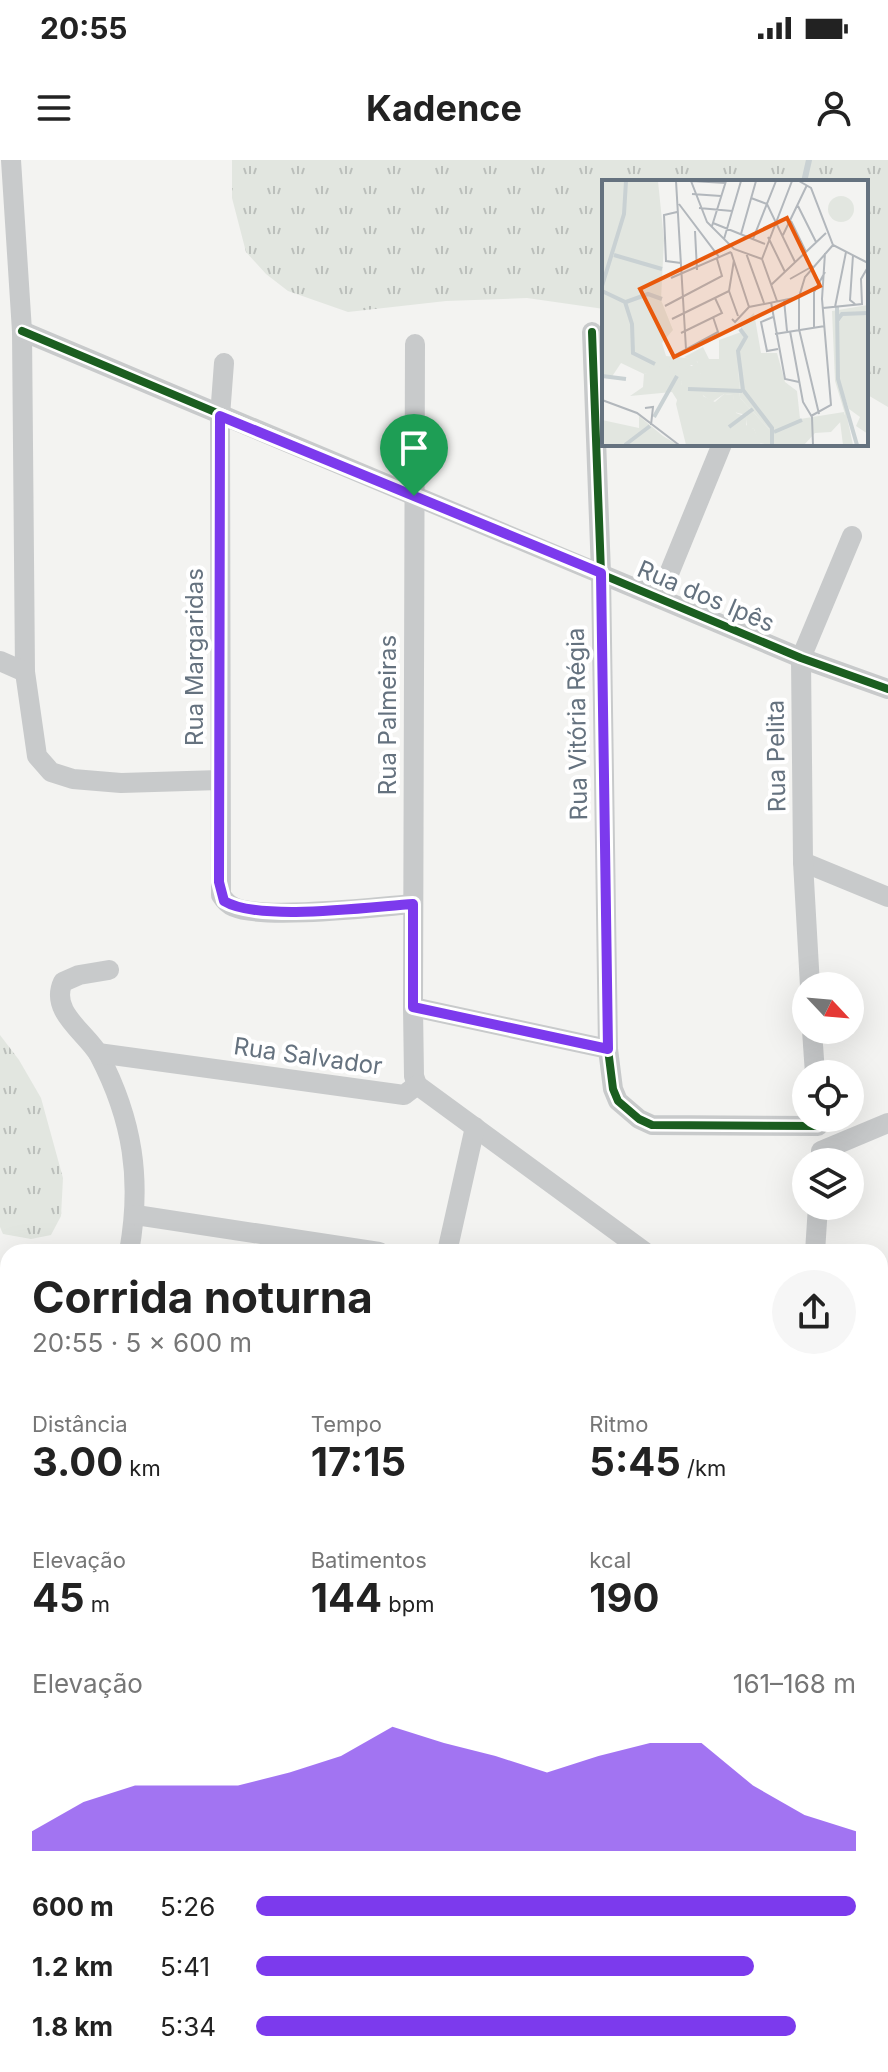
<!DOCTYPE html>
<html lang="pt">
<head>
<meta charset="utf-8">
<style>
	body { margin:0; font-family:Inter,sans-serif; background:#f6f6f6; color:#222; height:100vh; display:flex; flex-direction:column; font-size:30px; white-space:nowrap }
	* { box-sizing:border-box; margin:0 }
	p { font-size:26px; color:#767676 }
	.icon { flex:none; width:44px; height:44px; fill:none; stroke:currentColor; stroke-width:2; stroke-linecap:round; stroke-linejoin:round }
	.map { position:relative; flex:1; overflow:hidden }
	.sheet { position:absolute; left:0px; top:1084px; width:888px; height:828px; display:flex; flex-direction:column; background:#fff; border-radius:24px 24px 0 0; box-shadow:0 8px 32px #0002 }
	.sheet>* { flex:none }
	.needle { width:52px; rotate:116deg }
	.controls { position:absolute; left:792px; top:812px; display:grid; gap:16px }
	.controls a { display:grid; place-items:center; width:72px; height:72px; border-radius:50%; background:#fff; box-shadow:0 8px 32px #0002; font-size:40px }
	.pin { position:absolute; display:grid; place-items:center; width:68px; height:68px; color:#fff; margin:-82px -34px; border-radius:50% 50% 50% 0; rotate:-45deg; box-shadow:0 0 8px #0007 }
	.pin .icon { rotate:45deg }
	.round { display:grid; place-items:center; flex:none; width:84px; height:84px; border-radius:42px; background:#f6f6f6 }
	.head { display:flex; align-items:center; justify-content:space-between; height:136px; padding:0 32px }
	h1 { font-size:44px; font-weight:700; line-height:60px }
	.figures { display:grid; grid-template-columns:repeat(3,1fr); gap:12px; height:136px; padding:8px 32px }
	.figures div { display:grid; align-content:center }
	.figures b { font-size:40px; font-weight:700 }
	.figures small { font-size:22px; font-weight:400 }
	.figures p { font-size:22px }
	.chart { height:224px; padding:16px 32px }
	.chart p { display:flex; justify-content:space-between }
	.chart svg { width:100%; height:144px; margin-top:8px; fill:#7c3aed; opacity:.7 }
	ul { padding:0 32px; list-style:none; font-size:26px }
	li { display:grid; grid-template-columns:128px 96px 1fr; align-items:center; height:60px }
	li i { height:20px; border-radius:10px; background:#7c3aed }
	.status { display:flex; justify-content:space-between; align-items:center; height:56px; padding:0 40px; background:#fff; direction:ltr }
	.status svg { height:22px; fill:currentColor }
	header { display:flex; justify-content:space-between; align-items:center; height:104px; padding:0 32px; background:#fff; font-size:36px; font-weight:700 }
	.map>svg:first-child { display:block }
</style>
</head>
<body>
<div class="status"><b>20:55</b><svg viewBox="0 0 49 12"><path d="M0 12V9h3v3zM5 12V6h3v6zM10 12V3h3v9zM15 12V0h3v12zM26 1h20v11H26zM47 4h2v5h-2z"/></svg></div>
<header><svg class="icon" aria-label="menu" viewBox="0 0 24 24"><path d="M4 6h16M4 12h16M4 18h16"/></svg>Kadence<svg class="icon" aria-label="person" viewBox="0 0 24 24"><circle cx="12" cy="8" r="4"/><path d="M4 21q1-7 8-7t8 7"/></svg></header>
<div class="map">
<svg width="888" height="1912" viewBox="0 0 888 1912">
	<defs>
		<pattern id="grass-tufts" width="24" height="20" patternUnits="userSpaceOnUse" patternTransform="scale(2)"><rect width="24" height="20" fill="#e2e6e0"/><path d="M3 7l-1-3M5 7V3M7 7l1-3M15 17l-1-3M17 17v-4M19 17l1-3" fill="none" stroke="#bbbfbb"/></pattern>
	</defs>
	<rect width="100%" height="100%" fill="#f3f3f1"/>
	<g fill="url(#grass-tufts)">
		<path d="M232,0h656v247l-22,-13v-212h-262v127l-77,-11 -81,3 -98,11 -60,-21 -22,-17 -20,-22 -14,-54z"/>
		<path d="M0,875l19,25 22,38 22,80 -2,38 -10,19 -20,4 -28,-5 -3,-7z"/>
	</g>
	<g fill="none" stroke-linecap="round" stroke-linejoin="round">
		<path stroke="#c9d1d3" stroke-width="6" d="M804,22l5,-22"/>
		<g stroke="#c8cacb" stroke-width="20">
			<path d="M11,0l11,171 3,341 12,84 14,16 22,7 48,4 99,-3"/>
			<path d="M22,171l779,327 87,31"/>
			<path d="M592,172l9,241 7,476 5,40 5,12 21,18 13,6 166,1"/>
			<path d="M415,184l-2,663 1,69 3,9"/>
			<path d="M224,203l-4,53 1,479c3,5 6,9 13,12 28,13 142,0 179,-3"/>
			<path d="M659,438l63,-154"/>
			<path d="M0,501l25,11"/>
			<path d="M803,702l85,35"/>
			<path d="M109,810l-30,5 -16,7c-14,30 24,51 36,73 34,65 43,125 30,197"/>
			<path d="M810,826l-7,-124 -2,-204 51,-122"/>
			<path d="M413,847l195,42"/>
			<path d="M812,870l3,44"/>
			<path d="M98,893l306,42 13,-10"/>
			<path d="M417,925l228,167"/>
			<path d="M821,991l67,-28"/>
			<path d="M136,1055l243,37"/>
			<path d="M447,1092l28,-125"/>
			<path d="M815,1092l3,-46"/>
			<path d="M880,1173l8,-3"/>
			<path d="M0,1279l8,2"/>
			<path d="M880,1406l8,-7"/>
			<path d="M0,1448l8,3"/>
			<path d="M880,1485l8,9"/>
			<path d="M0,1592l8,-25"/>
			<path d="M0,1637l8,5"/>
			<path d="M880,1724l8,10"/>
			<path d="M880,1772h8"/>
			<path d="M0,1839l8,9"/>
			<path d="M39,1904l4,8"/>
			<path d="M227,1904l5,8"/>
			<path d="M420,1904l3,8"/>
			<path d="M811,1904l6,8"/>
		</g>
		<defs>
			<g id="cycleway">
				<path d="M22,171l779,327 87,31"/>
				<path d="M592,172l9,241 7,476 5,40 5,12 21,18 13,6 166,1"/>
			</g>
		</defs>
		<use href="#cycleway" stroke="#fff" stroke-width="13"/>
		<use href="#cycleway" stroke="#1b5e20" stroke-width="8"/>
	</g>
	<g fill="none" stroke-linecap="round" stroke-linejoin="round">
		<defs>
			<path id="route" d="M220,256l381,157 7,476 -195,-42v-103c-44,3 -155,18 -189,-3l-5,-19z"/>
		</defs>
		<use href="#route" stroke="#fff" stroke-width="16"/>
		<use href="#route" stroke="#7c3aed" stroke-width="10"/>
	</g>
	<g text-anchor="middle" dominant-baseline="central" stroke-width="8" stroke-linejoin="round" paint-order="stroke">
		<g font-size="24" fill="#65727f" stroke="#fff">
			<text transform="translate(706 436) rotate(23)">Rua dos Ipês</text>
			<text transform="translate(194 497) rotate(-90)">Rua Margaridas</text>
			<text transform="translate(387 555) rotate(-90)">Rua Palmeiras</text>
			<text transform="translate(577 564) rotate(-91)">Rua Vitória Régia</text>
			<text transform="translate(776 596) rotate(-91)">Rua Pelita</text>
			<text transform="translate(308 896) rotate(8)">Rua Salvador</text>
		</g>
	</g>
	<g transform="translate(602 20)">
		<rect width="266" height="266" fill="#f3f3f1"/>
		<path d="M0,1h56l6,59 -3,60 12,30 -11,13 4,13 30,3 2,6h-8l11,9 2,22 12,6 9,-8 9,1 3,18 11,4 -1,8 8,4 7,16h-75l-10,-41 6,-22 -20,-12 -18,4 -23,-11 -10,15h-9zM266,132v122l-12,-8 4,-9 -11,-8 -10,-29 -2,-55 8,-12zM152,133l7,40h16l8,29 12,9 3,28 44,-7 1,5 -14,15 -16,1 -11,12h-35v-16l-29,-31 -2,-33 6,-22 -4,-18zM37,236l24,20 15,9h-76v-25l37,8z" fill="#e2e6e0"/>
		<path d="M266,125v7l-23,1 -8,7 1,55 15,70h-10l-3,-24 5,-7 -10,-33 -3,-70zM142,151l4,7 -10,27 2,33 29,31v16l-10,-2 -5,-14 -7,-2 -1,-12 -12,-3 -1,-17 -9,-1 -12,8 -12,-9 1,-19 -16,-4 13,-8 -14,-5 19,-10 6,12h10v-19zM66,185l14,17 -3,21 -7,-11 -42,4 13,-9 1,-13z" fill="#e2e6e0"/>
		<path d="M226 29a13 13 0 1 1 26 0a13 13 0 1 1-26 0Z" fill="#e2e6e0"/>
		<path fill="none" stroke="#c9d1d3" stroke-width="4" d="M12,75l48,14M0,106l22,-72 2,-33M0,111l23,11 7,22 1,29 22,11M24,122l22,-8 14,5M235,127l1,72 19,66M235,141l5,-7 26,-1M138,149l6,8 -8,14 5,39 29,38v17M0,196l24,3M86,209l54,2M52,237l23,-41M127,247l24,-18M172,252l28,-12M23,265l25,-19"/>
		<path fill="none" stroke="#b2b7bc" stroke-width="2" d="M74,1l10,168M89,1l16,41 27,27 28,10M90,1l34,2M197,1l12,7 22,57 35,18M90,14l29,2M149,18l16,6 28,58M77,24l40,53M196,26l18,36M97,28l33,3M75,32l-13,3 2,46 15,2M189,41l15,31M111,43l52,21M110,46l14,-45M93,51l2,39M139,54l15,-53M181,55l24,-50M166,57l17,35M122,59l17,-58M151,59l23,-58M129,72l18,55M144,73l18,50M251,75l-3,45 5,4M160,79l30,-78M160,79l15,42M132,80l-5,31 9,25M69,98l60,-26M188,99l23,-13M169,105l55,-52M182,120l3,31M169,122l14,77 14,3M63,126l57,-30 -5,-17M233,127l11,-55M221,128l39,-4 -1,-25 7,-12M171,137l-12,5 6,29 11,-2M70,139l57,-28M130,139l3,3 14,-15 50,-10M212,147v-35l11,-20M188,151l13,71 9,15 1,28M79,153l41,-20 -7,-15M173,154l50,-8M70,177l46,-25 -5,-15M0,220l35,13 42,32M43,228l8,-1 -2,18M217,234l-20,-85v-32l6,-20 28,-32M209,236l20,-11 -9,-106 3,-46"/>
		<path fill="#e8590c" fill-opacity="0.15" stroke="#e8590c" stroke-width="4" d="M185,38l33,68 -146,71 -34,-68z"/>
		<rect width="266" height="266" fill="none" stroke="#65727f" stroke-width="4"/>
	</g>
</svg>
<div class="controls">
<a><svg class="needle" viewBox="-14 -14 28 28"><path d="M0-13l5 13h-10z" fill="#e53935"/><path d="M0 13l5-13h-10z" fill="#767676"/></svg></a>
<a><svg class="icon" aria-label="locate" viewBox="0 0 24 24"><circle cx="12" cy="12" r="6"/><path d="M12 2v4M12 18v4M2 12h4M18 12h4"/></svg></a>
<a><svg class="icon" aria-label="layers" viewBox="0 0 24 24"><path d="M12 4l9 5-9 5-9-5zM3 14l9 5 9-5"/></svg></a>
</div>
<div class="pin" style="left:414px;top:336px;background:#1e9e55"><svg class="icon" aria-label="arrive" viewBox="0 0 24 24"><path d="M6 21V4h12l-3 4 3 4H6"/></svg></div>
<section class="sheet">
<div class="head"><div><h1>Corrida noturna</h1><p>20:55 · 5 × 600 m</p></div><a class="round"><svg class="icon" aria-label="share" viewBox="0 0 24 24"><path d="M12 15V3M7 8l5-5 5 5M5 13v7h14v-7"/></svg></a></div>
<div class="figures">
<div><p>Distância</p><b>3.00<small> km</small></b></div>
<div><p>Tempo</p><b>17:15</b></div>
<div><p>Ritmo</p><b>5:45<small> /km</small></b></div>
</div>
<div class="figures">
<div><p>Elevação</p><b>45<small> m</small></b></div>
<div><p>Batimentos</p><b>144<small> bpm</small></b></div>
<div><p>kcal</p><b>190</b></div>
</div>
<div class="chart"><p><span>Elevação</span>161–168 m</p>
<svg viewBox="0 0 160 44" preserveAspectRatio="none"><path d="M0 44V38L10 29L20 24L30 24L40 24L50 20L60 15L70 6L80 11L90 15L100 20L110 15L120 11L130 11L140 24L150 33L160 38V44z"/></svg>
</div>
<ul>
<li><b>600 m</b>5:26<i style="width:100%"></i></li>
<li><b>1.2 km</b>5:41<i style="width:83%"></i></li>
<li><b>1.8 km</b>5:34<i style="width:90%"></i></li>
</ul>
</section>
</div>
</body>
</html>
